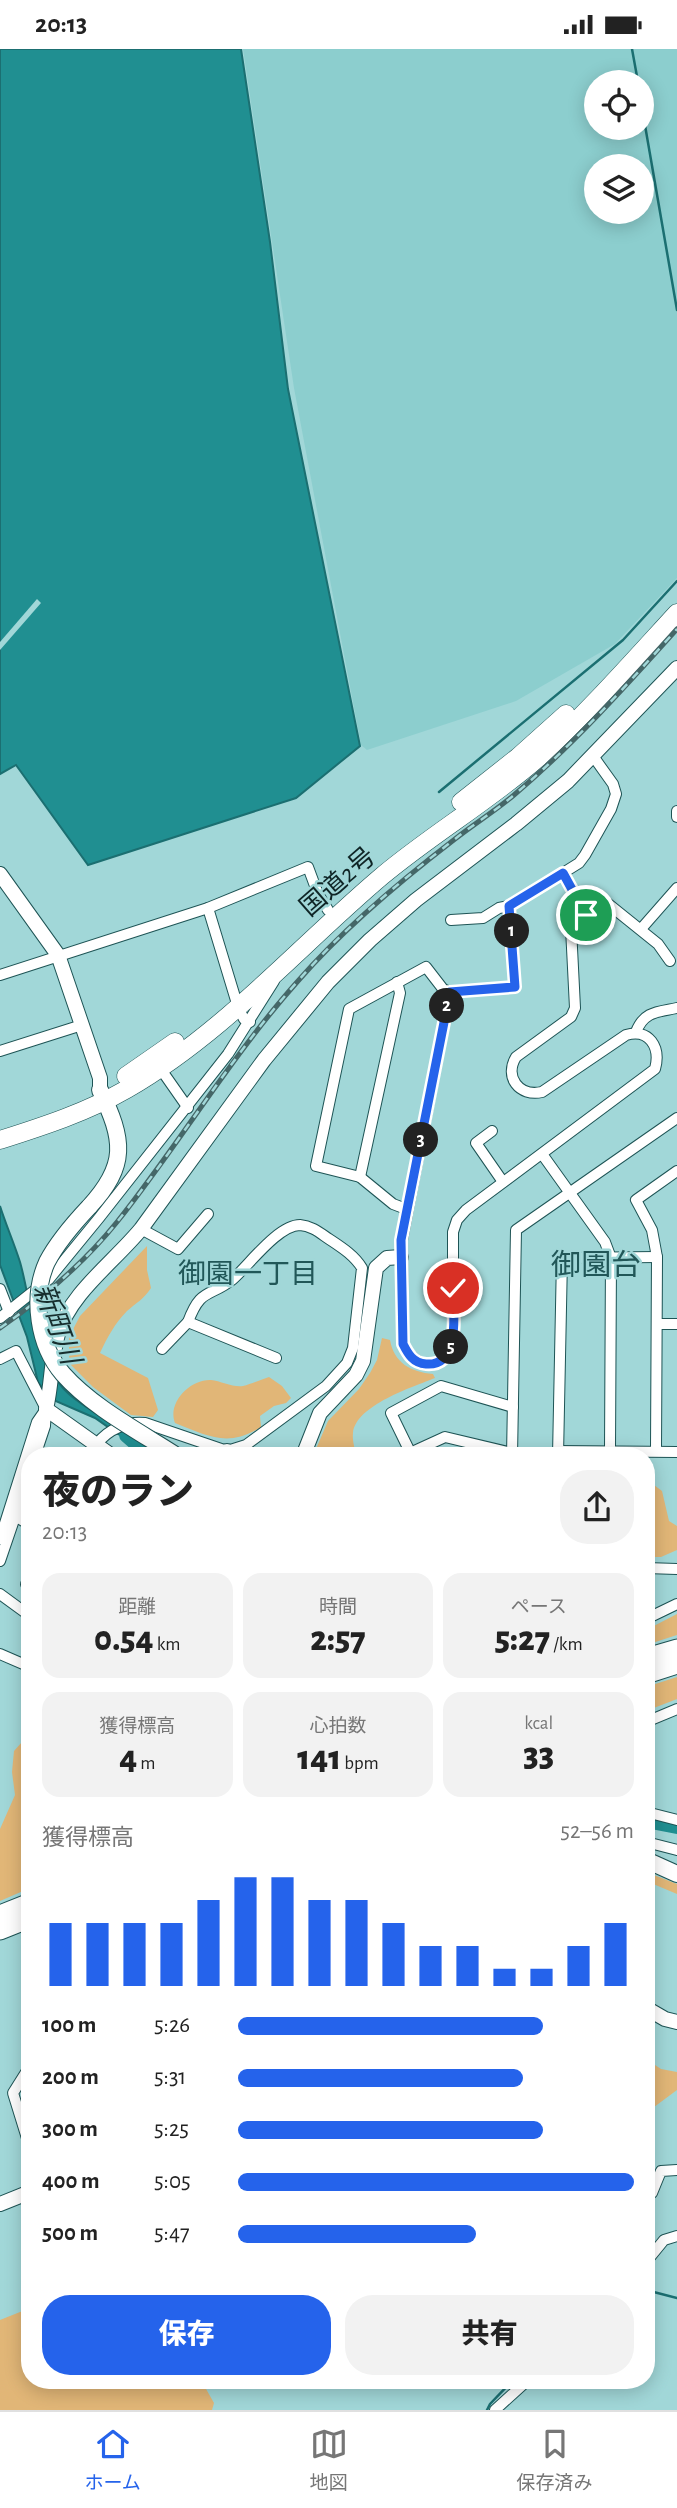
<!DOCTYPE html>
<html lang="ja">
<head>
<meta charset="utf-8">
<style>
	body { margin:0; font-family:"Alegreya Sans","Noto Sans JP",sans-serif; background:#f2f2f2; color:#222; height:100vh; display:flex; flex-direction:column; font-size:26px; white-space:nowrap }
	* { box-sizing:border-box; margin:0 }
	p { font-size:23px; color:#767676 }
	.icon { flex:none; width:38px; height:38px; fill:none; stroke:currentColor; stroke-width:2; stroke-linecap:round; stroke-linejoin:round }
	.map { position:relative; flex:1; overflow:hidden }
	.drawer { position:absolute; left:21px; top:1398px; width:634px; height:942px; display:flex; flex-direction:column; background:#fff; border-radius:28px; box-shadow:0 4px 18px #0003 }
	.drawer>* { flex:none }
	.fabs { position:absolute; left:584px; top:21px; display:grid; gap:14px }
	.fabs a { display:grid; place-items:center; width:70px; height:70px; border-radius:50%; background:#fff; box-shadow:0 4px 18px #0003; font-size:35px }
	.pin { position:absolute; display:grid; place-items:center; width:60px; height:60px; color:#fff; margin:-30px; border:4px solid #fff; border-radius:50%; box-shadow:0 2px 7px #0007 }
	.km { position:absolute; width:35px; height:35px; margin:-18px; border-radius:50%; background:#222; color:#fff; font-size:19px; line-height:35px; text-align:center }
	.round { display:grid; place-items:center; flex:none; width:74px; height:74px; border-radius:28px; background:#f2f2f2 }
	.overview { display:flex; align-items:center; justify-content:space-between; height:119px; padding:0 21px }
	h1 { font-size:38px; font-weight:800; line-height:52px }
	.stats { display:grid; grid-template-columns:repeat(3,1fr); gap:10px; height:119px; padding:7px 21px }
	.stats div { display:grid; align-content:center; border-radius:18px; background:#f2f2f2; text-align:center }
	.stats b { font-size:35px; font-weight:800 }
	.stats small { font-size:19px; font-weight:400 }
	.stats p { font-size:19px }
	.chart { height:196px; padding:14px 21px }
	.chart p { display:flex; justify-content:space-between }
	.chart svg { width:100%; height:126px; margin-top:7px; stroke:#2563eb; stroke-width:6 }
	.action { display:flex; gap:14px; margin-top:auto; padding:14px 21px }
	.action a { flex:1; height:80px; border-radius:28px; background:#2563eb; color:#fff; font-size:28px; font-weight:800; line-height:80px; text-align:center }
	.action a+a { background:#f2f2f2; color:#222 }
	ul { padding:0 21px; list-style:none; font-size:23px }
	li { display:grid; grid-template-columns:112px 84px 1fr; align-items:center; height:52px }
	li i { height:18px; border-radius:9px; background:#2563eb }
	.status { display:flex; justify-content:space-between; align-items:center; height:49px; padding:0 35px; background:#fff; direction:ltr }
	.status svg { height:19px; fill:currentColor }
	.dock { display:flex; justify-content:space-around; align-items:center; height:98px; border-top:2px solid #e0e0e0; background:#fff; font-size:19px; color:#767676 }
	.dock a { display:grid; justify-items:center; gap:4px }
	.dock .on { color:#2563eb }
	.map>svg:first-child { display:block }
</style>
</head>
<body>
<div class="status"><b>20:13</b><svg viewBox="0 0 49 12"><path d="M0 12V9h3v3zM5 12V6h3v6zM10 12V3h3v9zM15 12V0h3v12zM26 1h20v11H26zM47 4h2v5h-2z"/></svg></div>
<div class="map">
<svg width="677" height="2361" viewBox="0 0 677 2361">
	<rect width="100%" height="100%" fill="#a1d7d8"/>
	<path fill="#8ccece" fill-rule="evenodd" d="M243,0h434v529l-62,66 -99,57 -149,49 -6,-5 -67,-357zM597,33h45v46h-45zM597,117h45v46h-45z"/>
	<g fill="#e1b677">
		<path d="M147,1197v24l4,18c-7,11 -15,15 -24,23 -12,12 -20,27 -27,42l48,25 10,32 -5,7 -22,-2 -38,-28 -23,-23 -1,-9v-18l11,-21z"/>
		<path d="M382,1289l8,2c4,23 21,32 43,34l2,4c-22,9 -79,27 -82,55 -1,7 2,16 3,23h-43l15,-35 31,-32 11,-16 7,-13z"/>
		<path d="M269,1328l13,9 9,12 -5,5 -12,3 -14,10 1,11c-33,21 -53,9 -86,-4 -8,-20 15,-44 36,-43 10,1 23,8 32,6 8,-2 17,-6 26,-9z"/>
		<path d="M646,1430l16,12 7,30 8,5v24l-16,7h-15z"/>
		<path d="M677,1565v21l-31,10v-15z"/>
		<path d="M677,1628v22l-31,12v-24z"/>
		<path d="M30,1684v155l-30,13v-72l15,-34 -3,-23 2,-21z"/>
		<path d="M646,1823l31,12v10l-31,-13z"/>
		<path d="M646,2010l15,10 16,3v18l-31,23z"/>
		<path d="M30,2259v72h171l13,23 -2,7h-212v-90z"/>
	</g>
	<g fill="#208f91" stroke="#1b6f71" stroke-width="2">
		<path d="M0,0h241l29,193 18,147 72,357 -64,52 -208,67 -72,-100 -16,9z"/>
		<path d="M0,1157c6,19 14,37 20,56 12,42 12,92 43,126 23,25 60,34 81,61l-14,-11 -12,-4 -23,-16 -44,-19 -13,-17 -11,-45 -27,-72z"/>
	</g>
	<path fill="#a1d7d8" d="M37,550l4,4 -41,47v-8z"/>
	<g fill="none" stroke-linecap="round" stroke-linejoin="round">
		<g stroke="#1b6f71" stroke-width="2.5">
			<path d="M632,0l6,33"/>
			<path d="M642,59l35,202"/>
			<path d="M439,743l184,-152 54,-59"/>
			<path d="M646,2241l31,8"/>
			<path d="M487,2361l3,-6 23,-24"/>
		</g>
		<g stroke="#208f91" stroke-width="16">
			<path d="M127,1386l24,21"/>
			<path d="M646,1771l31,6"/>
		</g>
		<defs>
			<g id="minor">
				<path d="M677,762v6"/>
				<path d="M563,824l23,42"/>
				<path d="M208,859l30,99 6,12 6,3"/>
				<path d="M451,871l32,-2 16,-10 10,-2 54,-33 16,-10 6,-8 26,-46 5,-15 -3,-10 -20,-28"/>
				<path d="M641,880l36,-41"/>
				<path d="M0,926l208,-67 100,-41 10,27 10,16"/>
				<path d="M450,943l-48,248 1,104c13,26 38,29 50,-1v-111l4,-12 9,-10 189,-141c6,-22 -6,-41 -29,-34l-84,57c-23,5 -38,-15 -26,-35l55,-40 4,-9 -4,-80 5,-6 31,-19 51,41 12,17"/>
				<path d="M636,983c8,-21 22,-20 41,-24"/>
				<path d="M0,1002l82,-26"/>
				<path d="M160,1019l28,40"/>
				<path d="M492,1082l-16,12 27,39"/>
				<path d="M542,1105l63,88 6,16 -1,192"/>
				<path d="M360,1128l40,-184 -3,-11"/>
				<path d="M406,1160l-13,-5 -33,-27 -44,-11 33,-157 77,-42 17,22 7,3 65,-5 -6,-81"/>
				<path d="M141,1180l37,20 30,-35"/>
				<path d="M0,1240l9,23"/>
				<path d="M0,1269l49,-39 50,-61 129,-164 46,-73"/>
				<path d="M657,1275h20"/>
				<path d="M162,1300l26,-27"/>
				<path d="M0,1310l16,-8 30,58 -1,17 -10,30"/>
				<path d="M97,1395c11,-15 31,-23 48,-21l82,28 19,-6 80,-59 21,-23 6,-15 9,-80c-8,-13 -21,-21 -33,-29 -9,-6 -17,-13 -29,-14 -22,0 -51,40 -67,54 -24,19 -32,8 -45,43l88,36"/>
				<path d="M656,1401l1,-193 -5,-27 -16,-30 41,-29"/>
				<path d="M558,1402l119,1"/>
				<path d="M410,1404l35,-16 67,16"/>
				<path d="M412,1407l-21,-43 50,-27 72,21"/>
				<path d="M512,1407l4,-226 161,-112"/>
				<path d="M558,1407l4,-198 95,-1"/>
				<path d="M15,1467l15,9"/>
				<path d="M0,1490l37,-117 9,-13"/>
				<path d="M0,1512l30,-88"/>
				<path d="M646,1519l31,1"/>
				<path d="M30,1530l-4,5 4,2"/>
				<path d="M0,1545l30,22"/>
				<path d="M646,1570l31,-15"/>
				<path d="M0,1605l30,13"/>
				<path d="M646,1673l31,-13"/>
				<path d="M646,1763l31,8"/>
				<path d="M646,1793l31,8"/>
				<path d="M30,2017l-17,27 17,55"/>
				<path d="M646,2149l6,-5 9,-22 16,-1"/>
				<path d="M646,2213l18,-22 13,-4"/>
				<path d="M495,2361l33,-30"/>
			</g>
			<g id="tertiary">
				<path d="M0,825l58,81 42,123v12"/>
				<path d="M227,1402l5,5"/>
				<path d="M112,1407l-66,-47c6,-25 5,-51 12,-75 12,-41 56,-72 83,-105l123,-169 64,-78 42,-42 46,-40 100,-76 52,-43 109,-113"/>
				<path d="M303,1407l17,-43 36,-38 7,-14 13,-93 11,-10 14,-1"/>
				<path d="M646,1959l19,11 12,3"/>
				<path d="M0,2155l30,-12"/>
			</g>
			<g id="secondary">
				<path d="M89,1158c39,-42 35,-67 11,-117"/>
				<path d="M646,1811l31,14"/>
			</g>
			<g id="trunk">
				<path d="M461,753l57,-45 48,-43"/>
				<path d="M126,1027l49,-34"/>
				<path d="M0,1091c44,-14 87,-28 127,-51 97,-56 171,-142 255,-213 50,-42 107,-75 156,-118 49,-45 94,-96 139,-145"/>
			</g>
			<g id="motorway">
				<path d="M646,1609l31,-9"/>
				<path d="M646,1625l31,-10"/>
				<path d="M0,1866l30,-12"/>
				<path d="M0,1881l30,-12"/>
			</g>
		</defs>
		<use href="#minor" stroke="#1e5455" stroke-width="12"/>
		<use href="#tertiary" stroke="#1e5455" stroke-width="16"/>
		<use href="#secondary" stroke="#1e5455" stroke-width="18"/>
		<use href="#trunk" stroke="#1e5455" stroke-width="19"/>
		<use href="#motorway" stroke="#1e5455" stroke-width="21"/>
		<use href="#minor" stroke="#fff" stroke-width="10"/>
		<use href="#tertiary" stroke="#fff" stroke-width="14"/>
		<use href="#secondary" stroke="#fff" stroke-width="16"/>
		<use href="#trunk" stroke="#fff" stroke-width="18"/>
		<use href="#motorway" stroke="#fff" stroke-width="19"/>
		<defs>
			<path id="rail" d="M0,1279c43,-30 84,-65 117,-106 63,-79 114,-166 181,-241 46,-53 101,-99 157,-142 19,-15 40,-28 59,-44 59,-50 111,-108 163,-166"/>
		</defs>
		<use href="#rail" stroke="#456768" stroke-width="5"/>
		<use href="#rail" stroke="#a1d7d8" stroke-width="2.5" stroke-dasharray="8" stroke-linecap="butt"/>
		<defs>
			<path id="secondary-bridge" d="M89,1158c-16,17 -31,34 -42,55 -16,35 -9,83 16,112 29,33 77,58 114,82"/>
		</defs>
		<use href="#secondary-bridge" stroke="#1e5455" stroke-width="18" stroke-linecap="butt"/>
		<use href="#secondary-bridge" stroke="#fff" stroke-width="16"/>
	</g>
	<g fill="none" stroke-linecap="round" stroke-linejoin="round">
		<defs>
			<path id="route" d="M453,1239c0,22 9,79 -27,76 -13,-1 -18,-10 -23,-20l-2,-104 49,-248 65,-5 -6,-81 54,-33 23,42"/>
		</defs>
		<use href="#route" stroke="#fff" stroke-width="14"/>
		<use href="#route" stroke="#2563eb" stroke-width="9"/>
	</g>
	<g text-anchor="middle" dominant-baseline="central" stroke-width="5" stroke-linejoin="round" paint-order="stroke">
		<g font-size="26" fill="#0f2526" stroke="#a1d7d8">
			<text transform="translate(338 833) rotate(-41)">国道2号</text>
		</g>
		<g font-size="28" fill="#215758" stroke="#a1d7d8">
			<text x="248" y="1226">御園一丁目</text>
		</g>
		<g font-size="28" font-style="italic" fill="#172e2e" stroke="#a1d7d8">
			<text transform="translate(56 1275) rotate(69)">新町川</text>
		</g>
		<g font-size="30" fill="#215758" stroke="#a1d7d8">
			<text x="596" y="1217">御園台</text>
		</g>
	</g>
</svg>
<div class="fabs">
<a><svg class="icon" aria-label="locate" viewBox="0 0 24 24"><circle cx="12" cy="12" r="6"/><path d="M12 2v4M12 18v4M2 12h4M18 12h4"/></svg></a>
<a><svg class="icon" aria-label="layers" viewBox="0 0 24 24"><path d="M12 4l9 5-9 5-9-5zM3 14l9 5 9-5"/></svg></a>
</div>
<div class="pin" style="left:586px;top:866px;background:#1e9e55"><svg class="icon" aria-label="arrive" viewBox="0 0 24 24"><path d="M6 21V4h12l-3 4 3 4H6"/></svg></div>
<div class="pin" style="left:453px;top:1239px;background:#d93025"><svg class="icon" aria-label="check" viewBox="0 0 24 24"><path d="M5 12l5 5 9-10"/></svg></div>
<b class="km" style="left:512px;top:882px">1</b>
<b class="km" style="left:447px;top:957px">2</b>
<b class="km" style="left:421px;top:1091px">3</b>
<b class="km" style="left:451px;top:1298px">5</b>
<section class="drawer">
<div class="overview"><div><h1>夜のラン</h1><p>20:13</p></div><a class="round"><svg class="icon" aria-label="share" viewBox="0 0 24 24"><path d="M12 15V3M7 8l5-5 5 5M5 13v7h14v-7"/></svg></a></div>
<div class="stats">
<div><p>距離</p><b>0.54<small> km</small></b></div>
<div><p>時間</p><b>2:57</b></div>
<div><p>ペース</p><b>5:27<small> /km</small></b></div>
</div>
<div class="stats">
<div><p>獲得標高</p><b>4<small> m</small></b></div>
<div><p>心拍数</p><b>141<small> bpm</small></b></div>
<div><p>kcal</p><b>33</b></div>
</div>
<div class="chart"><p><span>獲得標高</span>52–56 m</p>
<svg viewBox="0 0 160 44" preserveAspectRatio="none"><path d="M5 44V22M15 44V22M25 44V22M35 44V22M45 44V14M55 44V6M65 44V6M75 44V14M85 44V14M95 44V22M105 44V30M115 44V30M125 44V38M135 44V38M145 44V30M155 44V22"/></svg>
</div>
<ul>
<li><b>100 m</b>5:26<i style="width:77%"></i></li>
<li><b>200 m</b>5:31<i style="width:72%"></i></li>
<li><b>300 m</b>5:25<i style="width:77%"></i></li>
<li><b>400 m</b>5:05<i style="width:100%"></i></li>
<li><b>500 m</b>5:47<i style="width:60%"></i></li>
</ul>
<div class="action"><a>保存</a><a>共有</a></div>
</section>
</div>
<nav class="dock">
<a class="on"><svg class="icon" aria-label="home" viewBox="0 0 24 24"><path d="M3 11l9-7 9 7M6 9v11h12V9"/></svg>ホーム</a>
<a><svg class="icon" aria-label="map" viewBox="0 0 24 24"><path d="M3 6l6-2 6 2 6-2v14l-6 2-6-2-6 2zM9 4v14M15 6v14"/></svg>地図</a>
<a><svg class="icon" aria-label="saved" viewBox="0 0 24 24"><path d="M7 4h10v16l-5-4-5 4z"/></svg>保存済み</a>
</nav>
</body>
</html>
